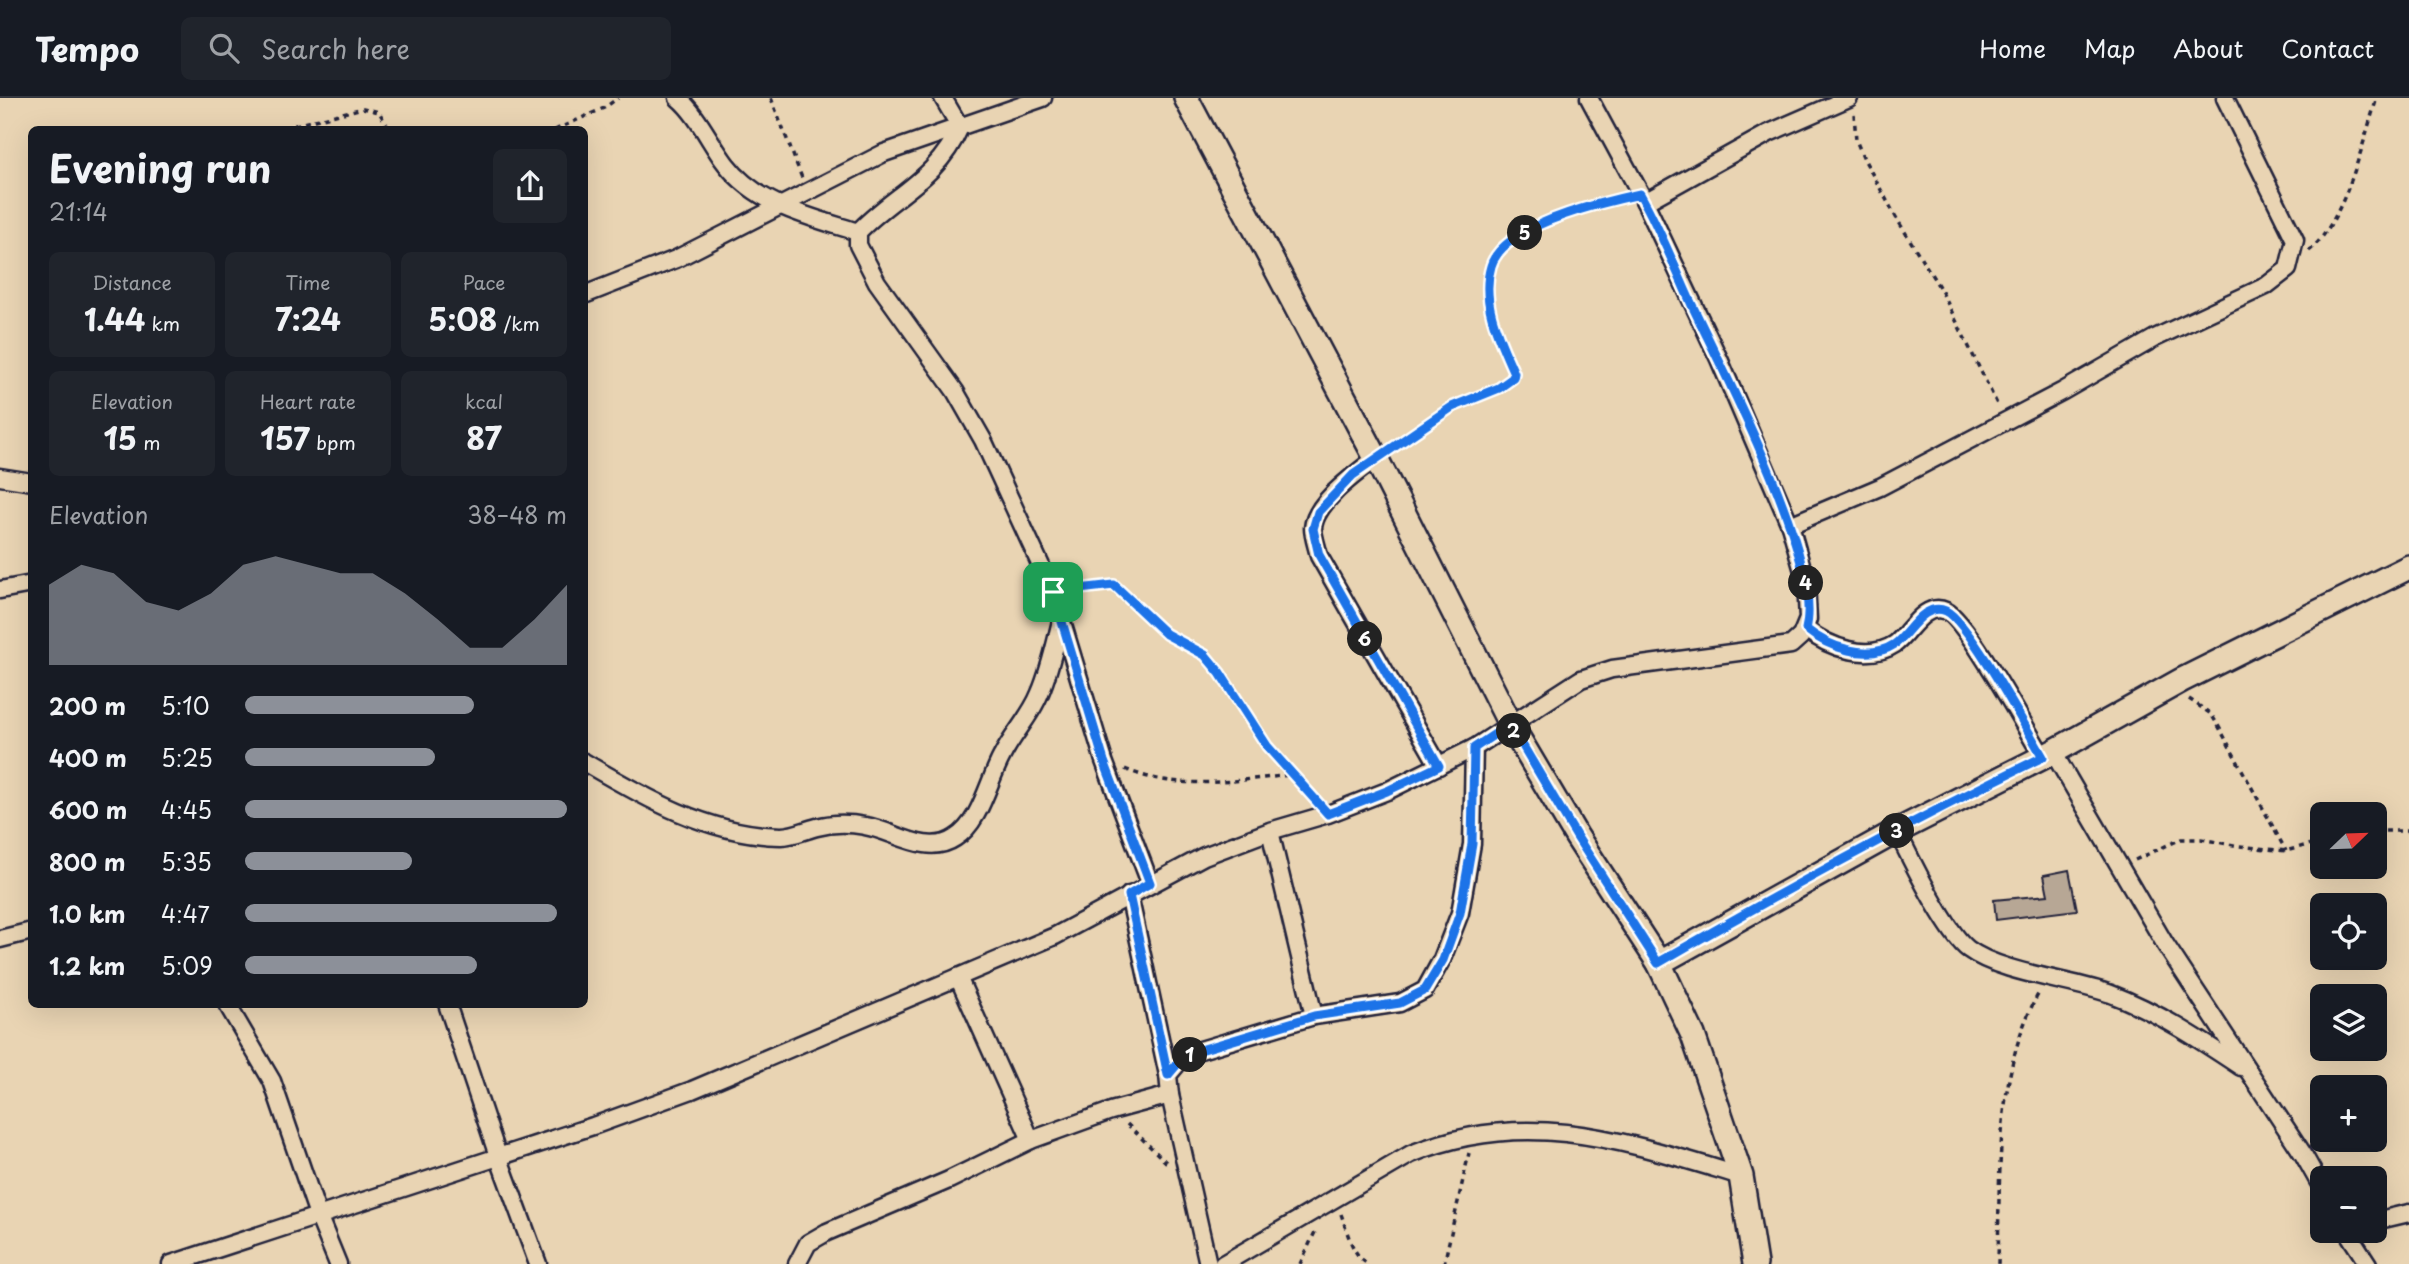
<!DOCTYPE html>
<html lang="en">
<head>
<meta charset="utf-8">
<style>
	body { margin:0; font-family:"Playpen Sans",sans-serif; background:#20242c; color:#f1f3f6; height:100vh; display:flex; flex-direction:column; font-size:26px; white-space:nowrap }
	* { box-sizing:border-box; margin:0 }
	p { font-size:23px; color:#9ea1a6 }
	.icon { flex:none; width:38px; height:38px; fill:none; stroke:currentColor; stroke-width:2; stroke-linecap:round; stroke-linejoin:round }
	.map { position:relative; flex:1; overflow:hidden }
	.sheet { position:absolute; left:28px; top:28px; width:560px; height:882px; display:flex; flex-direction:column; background:#171b24; border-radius:10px; box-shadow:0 7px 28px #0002 }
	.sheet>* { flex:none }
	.needle { width:46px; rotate:67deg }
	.fabs { position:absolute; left:2310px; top:704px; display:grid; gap:14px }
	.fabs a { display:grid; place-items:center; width:77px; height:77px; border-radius:10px; background:#171b24; box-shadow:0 7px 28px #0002; font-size:35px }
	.pin { position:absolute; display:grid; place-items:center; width:60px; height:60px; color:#fff; margin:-30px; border-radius:14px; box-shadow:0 4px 10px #0006 }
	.km { position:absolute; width:35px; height:35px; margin:-18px; border-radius:50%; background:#222; color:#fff; font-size:19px; line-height:35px; text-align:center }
	.round { display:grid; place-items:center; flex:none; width:74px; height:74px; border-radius:10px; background:#20242c }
	.head { display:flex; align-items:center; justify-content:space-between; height:119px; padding:0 21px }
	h1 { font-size:38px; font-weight:700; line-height:52px }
	.metrics { display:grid; grid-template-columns:repeat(3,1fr); gap:10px; height:119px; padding:7px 21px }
	.metrics div { display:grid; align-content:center; border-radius:10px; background:#20242c; text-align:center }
	.metrics b { font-size:30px; font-weight:700 }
	.metrics small { font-size:19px; font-weight:400 }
	.metrics p { font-size:19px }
	.chart { height:196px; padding:14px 21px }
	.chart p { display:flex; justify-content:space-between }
	.chart svg { width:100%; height:126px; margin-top:7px; fill:#8c9099; opacity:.7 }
	ul { padding:0 21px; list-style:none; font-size:23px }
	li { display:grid; grid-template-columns:112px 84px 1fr; align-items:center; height:52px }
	li i { height:18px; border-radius:9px; background:#8c9099 }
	header { display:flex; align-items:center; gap:42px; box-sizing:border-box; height:98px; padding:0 35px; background:#171b24; border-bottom:2px solid #363941 }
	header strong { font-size:33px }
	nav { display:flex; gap:38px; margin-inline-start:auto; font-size:24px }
	.search { width:490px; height:63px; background:#20242c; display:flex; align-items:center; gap:18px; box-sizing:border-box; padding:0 24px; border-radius:10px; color:#9ea1a6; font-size:26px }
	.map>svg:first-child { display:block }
</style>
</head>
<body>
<header>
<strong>Tempo</strong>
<div class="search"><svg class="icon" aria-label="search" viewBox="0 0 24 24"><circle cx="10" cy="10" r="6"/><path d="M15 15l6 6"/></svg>Search here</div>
<nav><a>Home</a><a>Map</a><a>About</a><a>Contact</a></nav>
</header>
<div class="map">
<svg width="2409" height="1166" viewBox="0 0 2409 1166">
	<rect width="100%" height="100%" fill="#e9d4b3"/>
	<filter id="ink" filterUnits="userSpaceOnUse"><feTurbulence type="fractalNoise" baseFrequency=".0143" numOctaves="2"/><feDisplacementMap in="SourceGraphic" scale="14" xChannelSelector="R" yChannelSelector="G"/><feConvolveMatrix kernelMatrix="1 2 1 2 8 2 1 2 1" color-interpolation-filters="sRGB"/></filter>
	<g filter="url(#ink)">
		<path fill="#b7a795" stroke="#22223b" stroke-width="2" d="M2069,772l8,40 -81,10 -2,-20 54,-5 -4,-20z"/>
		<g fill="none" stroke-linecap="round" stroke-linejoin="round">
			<defs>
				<g id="street">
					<path d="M678,0c20,17 32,45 48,66 31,41 84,53 132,68"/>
					<path d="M943,0l17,29c-23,53 -66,67 -102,105v13l19,37 78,109 28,49 70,152 51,169 46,122"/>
					<path d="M1645,104l124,-69 80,-35"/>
					<path d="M584,197l92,-36 208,-106 159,-55"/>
					<path d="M1376,360c-19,15 -61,44 -63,70 0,8 4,19 6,28l120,210"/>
					<path d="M0,379l32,5"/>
					<path d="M1790,427l90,-38 183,-96 92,-53 111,-52 22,-17 7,-29 -70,-142"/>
					<path d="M0,492l32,-6"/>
					<path d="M1806,531c22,18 62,33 89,15 14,-10 29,-43 51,-33 21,9 81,120 97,146"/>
					<path d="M2053,654l112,192 138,210 19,34"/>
					<path d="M584,664c61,36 125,73 197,74 13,0 24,-6 36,-9 15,-4 32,-4 48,-1 28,4 62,31 90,12 26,-16 33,-57 47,-82 11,-22 29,-40 38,-63 10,-23 15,-48 21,-72"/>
					<path d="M1270,733l44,185"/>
					<path d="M1897,733c13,27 49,101 71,118 32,24 104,31 143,45 47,18 88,45 130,73"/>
					<path d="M1129,797l39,180"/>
					<path d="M0,841l32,-8"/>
					<path d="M958,879l73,163"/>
					<path d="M227,906l45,77 46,134 20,49"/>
					<path d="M447,906l51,152 40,108"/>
					<path d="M2375,1123l34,-8"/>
					<path d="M2346,1132l22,34"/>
					<path d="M171,1166l422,-138 99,-36 363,-154 149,-80 66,-25 58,-17 59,-23 87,-43 107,-69 31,-10 179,-24 10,-9 7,-17 -2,-37 -16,-57 -71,-166 -74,-157 -56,-104"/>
					<path d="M797,1166l11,-21 19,-11 122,-52 82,-40 80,-29 59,-16"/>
					<path d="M1208,1166l-38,-169 -2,-20 11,-13 18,-11 117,-35 86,-13 25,-13 17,-31 18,-46 12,-69 2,-96"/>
					<path d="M1223,1166l188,-110c116,-48 216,-12 330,22"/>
				</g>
				<g id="secondary">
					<path d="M1186,0l190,360 134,266 67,113 82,126 34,72 48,141 14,88"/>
					<path d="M1659,865l238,-132 156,-79 129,-72 227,-113"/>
				</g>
			</defs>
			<use href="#street" stroke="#22223b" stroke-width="21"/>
			<use href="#secondary" stroke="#22223b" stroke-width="28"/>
			<g stroke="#22223b" stroke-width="3.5" stroke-dasharray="5 5" stroke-linecap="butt">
				<path d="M771,0l31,80"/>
				<path d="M1854,16l2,26 8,19 33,60 44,71 57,116"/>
				<path d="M275,32l88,-22 16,4 11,18"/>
				<path d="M555,32l49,-22 14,-10"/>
				<path d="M2309,153c37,-32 53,-107 68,-153"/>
				<path d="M1393,350l59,-41 47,-19 14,-10 1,-5c-13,-30 -43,-95 -14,-124 10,-10 24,-16 37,-22 28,-13 58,-23 88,-30"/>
				<path d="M1070,492l44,-5 52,49 39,21 15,18 47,73 47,54"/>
				<path d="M2189,601l22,15 8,13 67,124"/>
				<path d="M1125,671c53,23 111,11 167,6"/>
				<path d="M2375,733h34"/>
				<path d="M2135,762l46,-21h20l38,7 47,5 36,-10"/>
				<path d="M1127,1026l42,41"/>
				<path d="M1341,1116c6,16 11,43 28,50"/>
				<path d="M1300,1166l16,-34"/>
				<path d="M1444,1166l25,-111"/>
				<path d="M1998,1166c2,-88 -3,-196 42,-273"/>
			</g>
			<use href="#street" stroke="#e9d4b3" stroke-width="16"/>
			<use href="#secondary" stroke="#e9d4b3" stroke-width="23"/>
		</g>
	</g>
	<g fill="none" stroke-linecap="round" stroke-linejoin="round" filter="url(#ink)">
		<defs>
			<path id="route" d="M1640,96c20,35 35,74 52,111 31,66 132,257 114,324 22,18 62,33 89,15 14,-10 29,-43 51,-33 22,10 81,119 97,146 -131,63 -258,133 -385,206l-81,-126 -67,-113 -36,24 -2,96 -12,69 -17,47 -18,30 -25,13 -86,13 -117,35 -18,11 -11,13 -39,-180 21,-12 -46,-122 -51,-169 61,-7 52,49 39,21 15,18 47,73 61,68 59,-23 52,-25 -120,-211 -6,-26 5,-17 35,-37 99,-68 47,-19 14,-10 1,-5c-14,-32 -34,-71 -23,-107 12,-41 112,-64 149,-72z"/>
		</defs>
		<use href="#route" stroke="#fff" stroke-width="14"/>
		<use href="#route" stroke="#1a73e8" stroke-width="9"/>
	</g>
</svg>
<div class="fabs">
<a><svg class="needle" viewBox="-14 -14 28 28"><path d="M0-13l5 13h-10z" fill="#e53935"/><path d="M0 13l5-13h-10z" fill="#9ea1a6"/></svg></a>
<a><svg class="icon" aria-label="locate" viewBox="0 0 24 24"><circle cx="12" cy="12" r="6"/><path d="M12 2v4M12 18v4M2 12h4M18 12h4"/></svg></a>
<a><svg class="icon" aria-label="layers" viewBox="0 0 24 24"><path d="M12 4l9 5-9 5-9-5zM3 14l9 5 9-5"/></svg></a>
<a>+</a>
<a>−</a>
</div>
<div class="pin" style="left:1053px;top:494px;background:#1e9e55"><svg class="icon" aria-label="arrive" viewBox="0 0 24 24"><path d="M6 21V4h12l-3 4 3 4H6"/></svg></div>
<b class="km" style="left:1190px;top:957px">1</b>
<b class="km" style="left:1514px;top:633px">2</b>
<b class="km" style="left:1897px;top:733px">3</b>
<b class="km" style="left:1806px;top:485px">4</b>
<b class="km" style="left:1525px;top:135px">5</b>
<b class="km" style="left:1365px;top:541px">6</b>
<section class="sheet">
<div class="head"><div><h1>Evening run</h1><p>21:14</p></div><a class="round"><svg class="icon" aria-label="share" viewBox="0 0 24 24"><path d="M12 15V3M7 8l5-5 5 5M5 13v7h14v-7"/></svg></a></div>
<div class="metrics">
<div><p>Distance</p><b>1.44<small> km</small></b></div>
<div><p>Time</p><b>7:24</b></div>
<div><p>Pace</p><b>5:08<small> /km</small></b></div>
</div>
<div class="metrics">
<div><p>Elevation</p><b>15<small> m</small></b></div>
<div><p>Heart rate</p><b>157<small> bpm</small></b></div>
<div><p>kcal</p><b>87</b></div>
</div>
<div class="chart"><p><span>Elevation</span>38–48 m</p>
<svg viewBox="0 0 160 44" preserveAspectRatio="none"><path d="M0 44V16L10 9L20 12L30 22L40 25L50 19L60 9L70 6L80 9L90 12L100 12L110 19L120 28L130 38L140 38L150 28L160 16V44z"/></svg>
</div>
<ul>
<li><b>200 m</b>5:10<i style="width:71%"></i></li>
<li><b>400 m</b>5:25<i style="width:59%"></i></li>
<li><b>600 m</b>4:45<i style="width:100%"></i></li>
<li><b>800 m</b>5:35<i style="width:52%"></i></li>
<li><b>1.0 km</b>4:47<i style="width:97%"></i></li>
<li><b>1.2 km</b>5:09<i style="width:72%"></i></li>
</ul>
</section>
</div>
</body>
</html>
